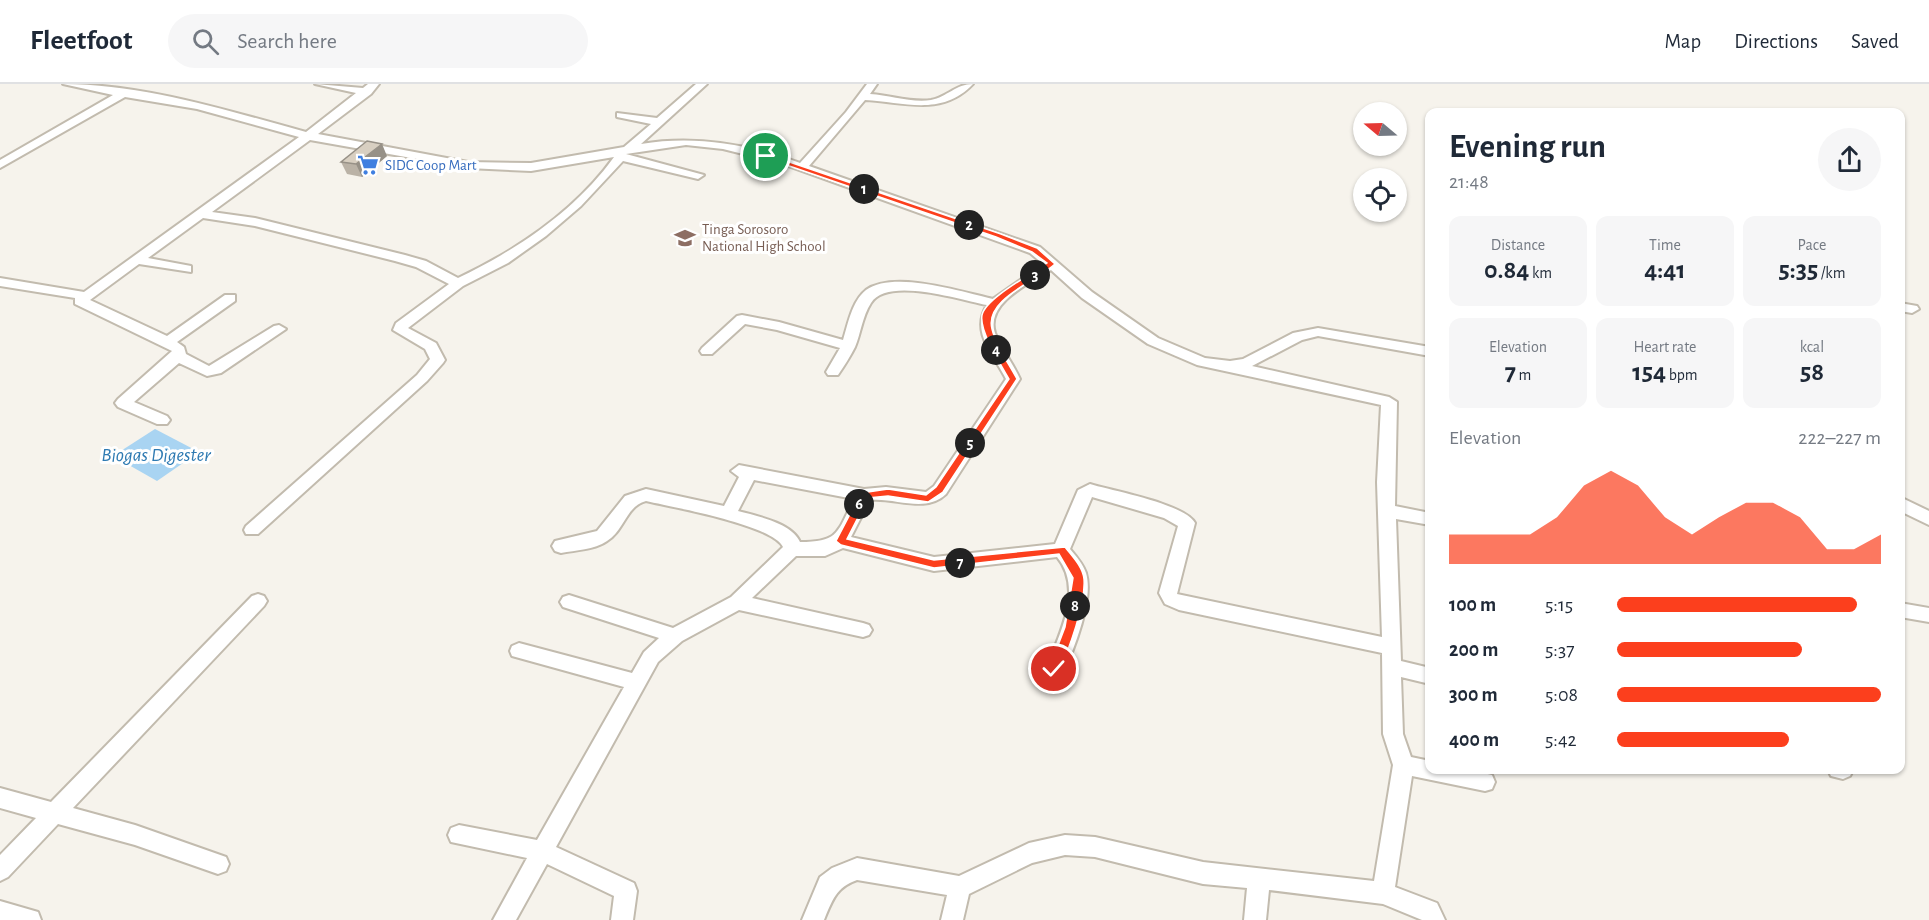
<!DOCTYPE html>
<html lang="en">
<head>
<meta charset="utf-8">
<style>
	body { margin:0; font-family:"Alegreya Sans",sans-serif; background:#f6f6f7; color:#1f2937; height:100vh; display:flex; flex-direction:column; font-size:22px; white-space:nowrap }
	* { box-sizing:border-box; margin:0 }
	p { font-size:20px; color:#747a83 }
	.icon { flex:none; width:33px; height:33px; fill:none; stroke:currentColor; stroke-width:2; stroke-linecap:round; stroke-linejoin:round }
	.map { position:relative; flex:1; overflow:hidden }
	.panel { position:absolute; left:1425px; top:24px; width:480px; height:666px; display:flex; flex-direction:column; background:#fff; border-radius:12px; box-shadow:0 2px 4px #0004 }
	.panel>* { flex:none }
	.needle { width:39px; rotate:289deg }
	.tools { position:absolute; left:1353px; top:18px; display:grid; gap:12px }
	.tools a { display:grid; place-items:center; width:54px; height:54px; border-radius:50%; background:#fff; box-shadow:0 2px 4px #0004; font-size:30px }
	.pin { position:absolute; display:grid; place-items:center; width:51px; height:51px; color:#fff; margin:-26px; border:3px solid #fff; border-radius:50%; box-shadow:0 2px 6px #0007 }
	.km { position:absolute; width:30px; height:30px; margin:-15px; border-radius:50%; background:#222; color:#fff; font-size:16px; line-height:30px; text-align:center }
	.round { display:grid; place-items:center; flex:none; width:63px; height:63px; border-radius:32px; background:#f6f6f7 }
	.overview { display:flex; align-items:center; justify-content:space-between; height:102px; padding:0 24px }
	h1 { font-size:33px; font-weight:600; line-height:45px }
	.figures { display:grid; grid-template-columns:repeat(3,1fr); gap:9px; height:102px; padding:6px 24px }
	.figures div { display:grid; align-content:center; border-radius:12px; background:#f6f6f7; text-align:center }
	.figures b { font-size:26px; font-weight:600 }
	.figures small { font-size:16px; font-weight:400 }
	.figures p { font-size:16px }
	.chart { height:168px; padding:12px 24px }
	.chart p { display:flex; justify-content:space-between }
	.chart svg { width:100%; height:108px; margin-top:6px; fill:#fc3f1d; opacity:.7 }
	ul { padding:0 24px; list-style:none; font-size:20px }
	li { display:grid; grid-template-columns:96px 72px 1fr; align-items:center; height:45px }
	li i { height:15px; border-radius:8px; background:#fc3f1d }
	header { display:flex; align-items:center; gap:36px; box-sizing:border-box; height:84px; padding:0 30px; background:#fff; border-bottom:2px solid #e0e1e3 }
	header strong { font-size:28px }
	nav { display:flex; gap:33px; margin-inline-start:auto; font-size:21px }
	.search { width:420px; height:54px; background:#f6f6f7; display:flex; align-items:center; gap:15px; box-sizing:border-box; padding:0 21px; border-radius:33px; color:#747a83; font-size:22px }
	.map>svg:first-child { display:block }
</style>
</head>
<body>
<header>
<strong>Fleetfoot</strong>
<div class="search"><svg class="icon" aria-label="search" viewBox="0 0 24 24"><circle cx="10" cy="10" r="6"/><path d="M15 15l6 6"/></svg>Search here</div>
<nav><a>Map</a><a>Directions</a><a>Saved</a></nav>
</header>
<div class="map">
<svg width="1929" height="836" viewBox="0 0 1929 836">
	<rect width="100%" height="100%" fill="#f6f3ec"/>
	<path fill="#a9d4f2" d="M155,345l44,23 -42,29 -44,-25z"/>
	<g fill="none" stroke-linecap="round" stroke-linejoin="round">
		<defs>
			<g id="minor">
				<path d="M63,0c81,0 166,27 243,48l50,-39 -41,-9 48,4 5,-4h11l-8,10 -53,40 150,28 63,1 93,-16 27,-23 -34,-7v-4l40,5 39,-34h11l-66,60c54,-9 107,0 159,19l46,-51 21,-28h10l-7,10c20,1 41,9 61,6 16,-3 25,-16 42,-16 -31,33 -69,18 -108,16l-56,66 231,81 52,45 66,46 47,20 25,3 13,-2 50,-26 25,-5 112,19v9l-112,-20 -16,4 -50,26 137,31 8,5 -2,104 35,7v12l-34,-6 5,142 29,7v16l-29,-7 2,57 8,23 19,4v9h40l22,5 3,7 -3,7 -7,2 -73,-15 -17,111 42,16 8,17h-23l-39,-16 -114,-14 -3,30h-22l3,-32 -44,-4 -108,-27 -30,-2 -33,8 -63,31 -6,26h-22l6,-25 -90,-15c-21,7 -25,21 -33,40h-22l18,-43 12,-9 25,-10 102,18 70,-33 36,-8 30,2 108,25 171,19 19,-116 -10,-31 -1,-81 -203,-43 -14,-6 -6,-11 19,-67 -14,-8 -72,-21 -22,52c6,7 13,15 16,24 8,26 -12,77 -24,102l-7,2 -7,-2 -2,-6c13,-34 38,-80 11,-112l-123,14 -91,-23 -18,8h-29l-44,42 111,25 6,2 3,5 -3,5 -6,2 -124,-27 -57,31 -24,21 -102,185 78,36 3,8 -4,29h-22l3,-24 -67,-32 -31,56h-23l34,-62 -76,-16 -3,-7 3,-7 8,-3 78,15 87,-153 -112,-31 -2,-5 2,-5 7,-3 113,30 12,-21 15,-14 -96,-31 -3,-5 3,-5 6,-2 104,33 58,-31 52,-50c-10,-22 -111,-40 -137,-46 -20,5 -22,30 -39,40 -13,9 -31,9 -46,12l-6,-2 -3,-5 3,-5 42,-10 28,-35 21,-7 78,17 15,-29 -8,-6 8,-6 125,24 22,-2 40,5 8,-6 72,-107c-12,-24 -36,-47 -19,-74 -26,-5 -100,-29 -116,-2 -9,14 -10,30 -16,44 -5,10 -11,19 -17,28h-10l-2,-3 14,-24 -63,-18 -32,-6 -33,30h-10l-2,-3 2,-3 35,-32 5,-1 37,7 64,18c5,-16 9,-39 23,-50 28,-20 96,2 127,9l50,-35 -13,-11 -247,-89 -60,-15 -37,-4 -60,9 78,21 -6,4 -75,-18 -42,45 -35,30 -38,27 -45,23 -55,42 28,15 9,17 -2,3 -16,18 -169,153h-12l-2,-4 2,-4 171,-151 13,-16 -5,-10 -32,-19 3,-7 53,-39 -33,-17 -21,-6 -140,-35 -52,-8 -55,40 43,8v6l-52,-8 -49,36 77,36 58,-41h10v6l-58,41 7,5 2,7 23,12 65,-40 5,-1 7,4 -65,44 -14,3 -28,-13 -45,39 33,14 3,4 -3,4h-10l-39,-17 -3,-4 3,-4 54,-48 -97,-47v-6l-75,-12v-8l84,14 215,-155 -102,-28 -72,-12 -125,71v-8l113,-65zM310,56l158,28 63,3 83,-14c-38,53 -97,93 -156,121l-32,-17 -21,-6 -150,-37 -43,-6zM1051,186l31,28 66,46 49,21 184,40 -4,77 5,155 -205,-43 18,-71c-10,-19 -82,-32 -105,-39l-12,6 -23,54 -121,13 -83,-20 19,-37c25,-3 55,14 76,-6l74,-115c-7,-16 -19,-30 -25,-46 -10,-30 35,-50 56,-63zM754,396l100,19c-17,33 -14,43 -54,43 -8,-19 -43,-26 -62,-31z"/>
				<path d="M1900,219l17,3 2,3 -7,4 -12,-2z"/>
				<path d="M1900,413l29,14v14l-29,-14z"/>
				<path d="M258,510l6,2 3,5 -3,5 -191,202 62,17 91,32 3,7 -3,7 -8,3 -83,-29 -77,-21 -50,53 -8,4v-26l36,-37 -36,-10v-20l51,14 201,-206z"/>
				<path d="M1900,519l29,5v14l-29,-5z"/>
				<path d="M1828,686h25l-3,6 -7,3 -12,-3z"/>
				<path d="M0,817l38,11 3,8h-41z"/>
			</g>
		</defs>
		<use href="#minor" stroke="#c2bbae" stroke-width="4"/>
		<use href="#minor" fill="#fff" fill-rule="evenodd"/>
	</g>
	<path fill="#bab2a6" d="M387,72l-25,21 -15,-3 -6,-12z"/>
	<path fill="#979187" d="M382,60l5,12 -25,21 -6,-13z"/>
	<path fill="#d8cfc1" stroke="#979187" stroke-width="1.5" d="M367,57l15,3 -26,20 -15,-2z"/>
	<path fill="#fc3f1d" stroke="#fff" stroke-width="1.5" d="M766,70l235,80 36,14 18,16c-18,17 -71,35 -63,65 4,17 17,35 25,50l-74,113 -15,10 -40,-6 -20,2 -21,41 87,21 131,-13c7,9 18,20 19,32 2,24 -15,71 -26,94l-4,1 -5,-5 16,-42 8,-49 -14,-24 -125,14 -93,-23 -5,-4 25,-48 27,-4 38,6 10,-8 73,-108c-8,-14 -30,-48 -27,-64 4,-17 50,-41 65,-52l-15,-11 -36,-15 -233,-80z"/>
	<defs>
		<symbol id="supermarket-bare" viewBox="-9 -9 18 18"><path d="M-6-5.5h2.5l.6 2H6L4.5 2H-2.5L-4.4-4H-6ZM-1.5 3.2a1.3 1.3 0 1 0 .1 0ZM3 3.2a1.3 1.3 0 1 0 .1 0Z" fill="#3f7fe0" stroke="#fff" stroke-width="2.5" paint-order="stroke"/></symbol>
		<symbol id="school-bare" viewBox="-9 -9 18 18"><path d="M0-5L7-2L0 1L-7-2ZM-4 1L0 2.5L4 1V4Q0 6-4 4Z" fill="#8d6e63" stroke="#fff" stroke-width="2.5" paint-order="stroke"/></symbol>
	</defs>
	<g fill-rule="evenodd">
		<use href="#supermarket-bare" x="353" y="66" width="30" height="30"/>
		<use href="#school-bare" x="670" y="139" width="30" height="30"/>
	</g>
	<g text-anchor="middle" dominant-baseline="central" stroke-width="6" stroke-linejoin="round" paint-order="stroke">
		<g font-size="15" fill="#366cbe" stroke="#fff" text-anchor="start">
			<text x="385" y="81">SIDC Coop Mart</text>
		</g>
		<g font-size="15" fill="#785e54" stroke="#fff" text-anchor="start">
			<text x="702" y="145">Tinga Sorosoro<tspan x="702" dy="17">National High School</tspan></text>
		</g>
		<g font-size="20" font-style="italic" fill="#2e7ab2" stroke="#fff">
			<text x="156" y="371">Biogas Digester</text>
		</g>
	</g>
</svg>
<div class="tools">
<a><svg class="needle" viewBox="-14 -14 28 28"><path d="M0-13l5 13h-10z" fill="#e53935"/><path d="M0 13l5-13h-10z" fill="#747a83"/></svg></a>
<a><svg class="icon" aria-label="locate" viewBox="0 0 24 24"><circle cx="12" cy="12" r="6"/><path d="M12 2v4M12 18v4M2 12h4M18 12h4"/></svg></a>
</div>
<div class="pin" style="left:766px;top:72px;background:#1e9e55"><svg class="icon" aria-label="arrive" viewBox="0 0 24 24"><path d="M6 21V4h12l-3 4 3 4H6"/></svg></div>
<div class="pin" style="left:1054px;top:585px;background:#d93025"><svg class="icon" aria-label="check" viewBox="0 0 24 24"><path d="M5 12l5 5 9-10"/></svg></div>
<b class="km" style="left:864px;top:105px">1</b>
<b class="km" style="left:969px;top:141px">2</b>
<b class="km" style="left:1035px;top:191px">3</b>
<b class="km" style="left:996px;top:266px">4</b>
<b class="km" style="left:970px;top:359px">5</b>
<b class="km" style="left:859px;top:420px">6</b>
<b class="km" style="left:960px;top:479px">7</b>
<b class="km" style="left:1075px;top:522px">8</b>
<section class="panel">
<div class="overview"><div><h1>Evening run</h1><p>21:48</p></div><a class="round"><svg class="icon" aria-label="share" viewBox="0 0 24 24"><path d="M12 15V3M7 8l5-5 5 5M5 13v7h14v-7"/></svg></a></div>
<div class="figures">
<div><p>Distance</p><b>0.84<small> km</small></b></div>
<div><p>Time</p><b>4:41</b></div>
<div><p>Pace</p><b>5:35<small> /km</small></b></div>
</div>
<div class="figures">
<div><p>Elevation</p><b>7<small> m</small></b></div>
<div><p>Heart rate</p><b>154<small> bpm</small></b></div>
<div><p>kcal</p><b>58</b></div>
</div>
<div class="chart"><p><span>Elevation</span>222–227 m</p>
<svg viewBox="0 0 160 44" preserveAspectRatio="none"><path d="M0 44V32L10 32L20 32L30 32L40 25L50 12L60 6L70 12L80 25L90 32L100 25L110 19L120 19L130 25L140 38L150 38L160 32V44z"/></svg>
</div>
<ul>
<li><b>100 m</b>5:15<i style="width:91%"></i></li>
<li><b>200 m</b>5:37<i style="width:70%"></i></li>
<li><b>300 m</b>5:08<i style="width:100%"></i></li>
<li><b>400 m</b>5:42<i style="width:65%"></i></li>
</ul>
</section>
</div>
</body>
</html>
